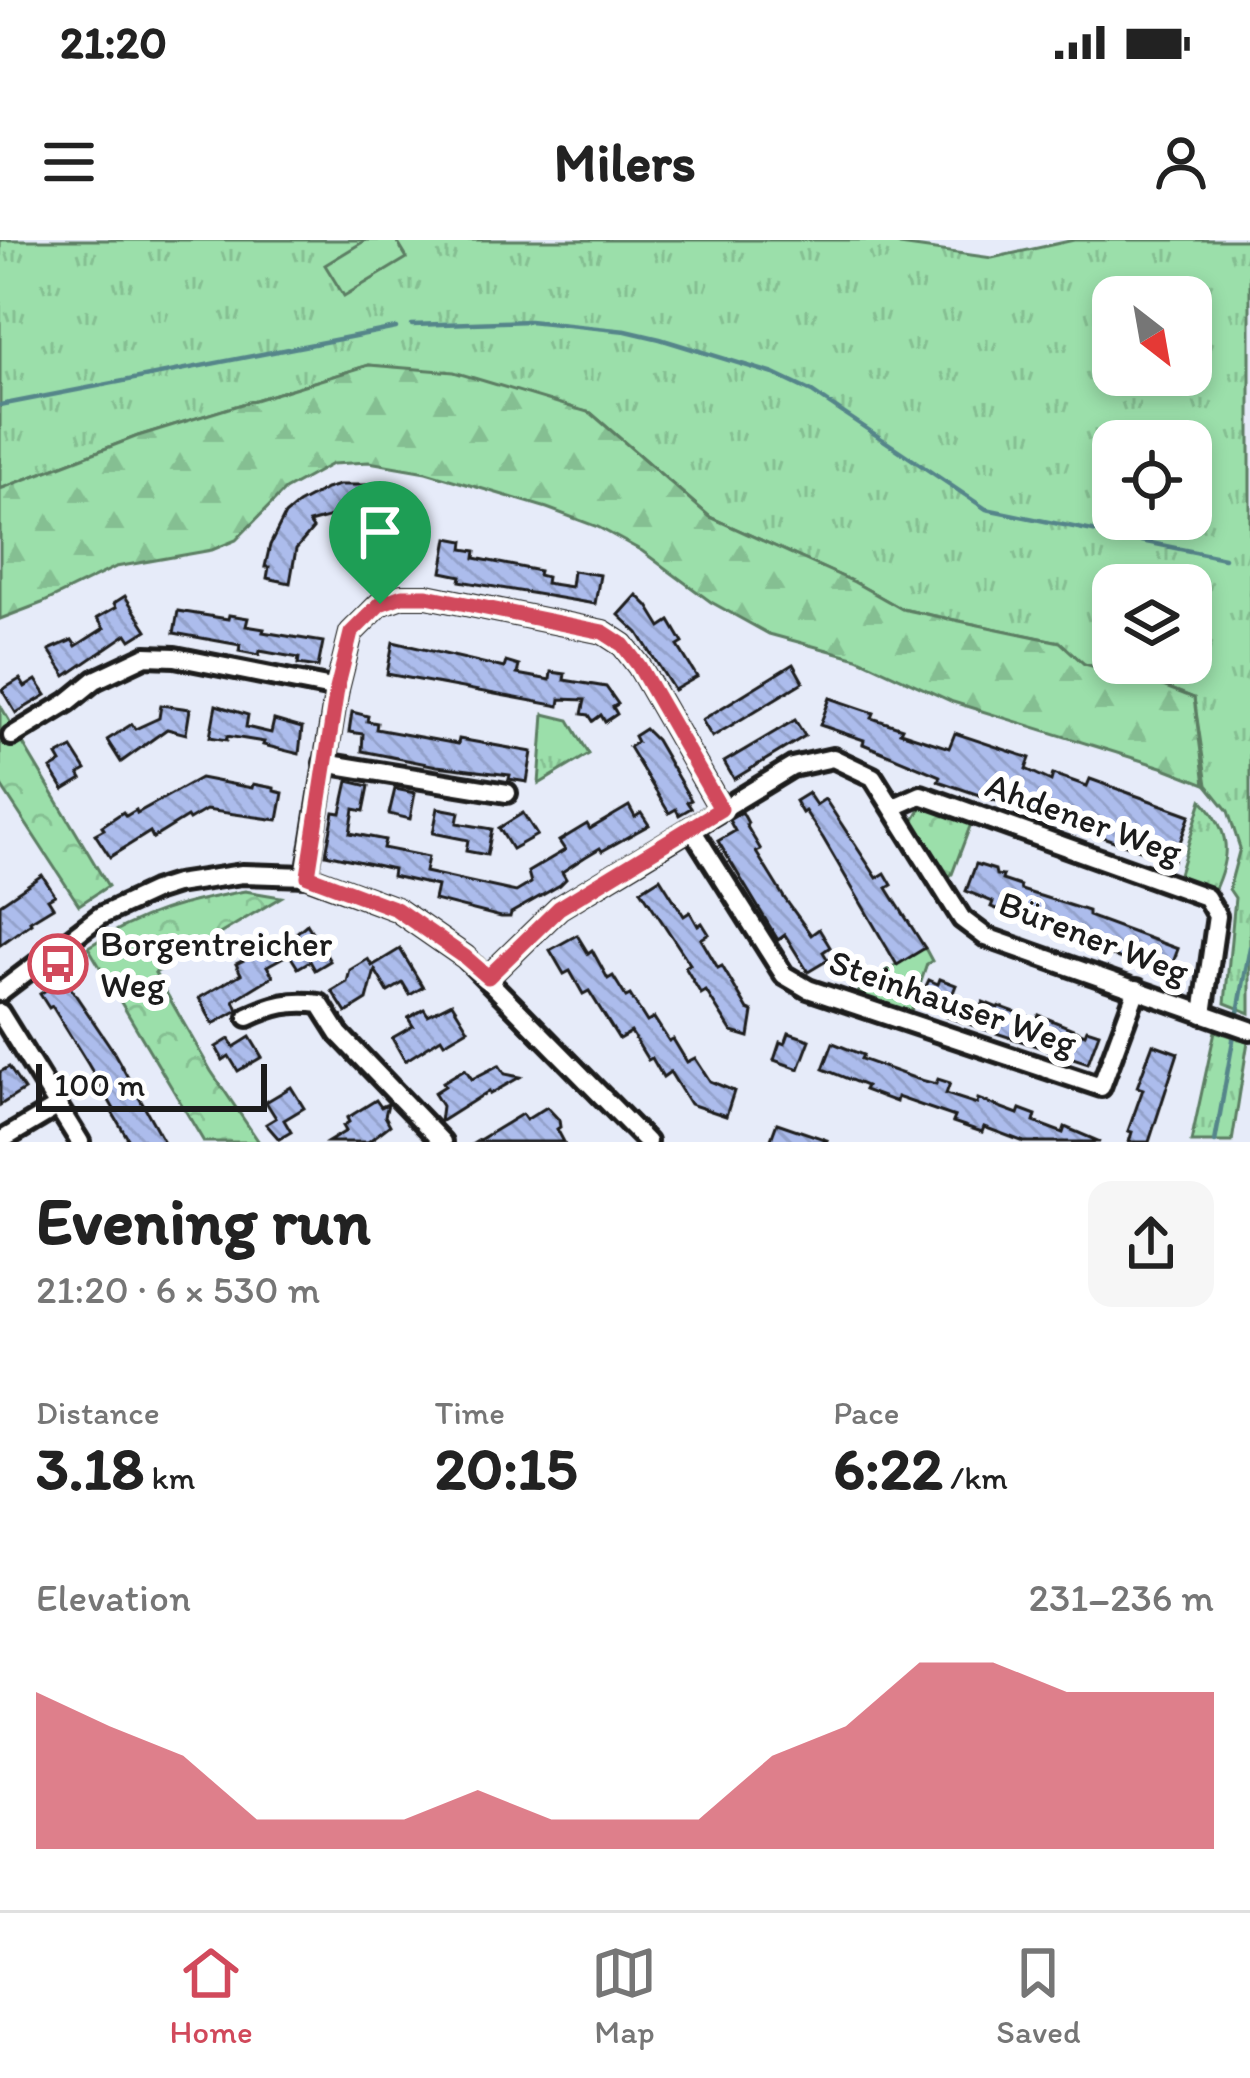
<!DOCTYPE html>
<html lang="en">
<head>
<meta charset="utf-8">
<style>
	body { margin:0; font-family:Itim,sans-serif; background:#f6f6f6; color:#222; height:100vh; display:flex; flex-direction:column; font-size:45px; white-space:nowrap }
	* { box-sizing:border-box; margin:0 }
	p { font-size:39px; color:#767676 }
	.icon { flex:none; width:66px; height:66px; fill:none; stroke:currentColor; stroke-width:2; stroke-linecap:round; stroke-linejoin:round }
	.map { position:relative; height:902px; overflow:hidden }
	.details { display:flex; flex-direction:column; background:#fff; flex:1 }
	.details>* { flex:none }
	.needle { width:78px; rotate:149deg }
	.fabs { position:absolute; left:1092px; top:36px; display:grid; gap:24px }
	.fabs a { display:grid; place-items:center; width:120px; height:120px; border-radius:24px; background:#fff; box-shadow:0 6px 18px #0003; font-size:60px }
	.scale { position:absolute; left:36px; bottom:30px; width:231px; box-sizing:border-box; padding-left:12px; border:6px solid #1c1c1c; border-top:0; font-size:33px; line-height:42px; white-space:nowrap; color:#1c1c1c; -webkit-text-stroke:9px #fff; paint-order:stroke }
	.pin { position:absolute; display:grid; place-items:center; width:102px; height:102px; color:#fff; margin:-123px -51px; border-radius:50% 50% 50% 0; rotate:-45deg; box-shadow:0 0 12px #0007 }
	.pin .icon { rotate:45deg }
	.round { display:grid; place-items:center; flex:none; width:126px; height:126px; border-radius:24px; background:#f6f6f6 }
	.overview { display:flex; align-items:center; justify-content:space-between; height:204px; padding:0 36px }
	h1 { font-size:66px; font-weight:800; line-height:90px }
	.metrics { display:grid; grid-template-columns:repeat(3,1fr); gap:18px; height:204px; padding:12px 36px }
	.metrics div { display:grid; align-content:center }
	.metrics b { font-size:60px; font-weight:800 }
	.metrics small { font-size:33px; font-weight:400 }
	.metrics p { font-size:33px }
	.chart { height:336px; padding:24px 36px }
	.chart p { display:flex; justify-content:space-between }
	.chart svg { width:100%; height:216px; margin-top:12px; fill:#d1495b; opacity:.7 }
	.status { display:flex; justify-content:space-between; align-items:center; height:84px; padding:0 60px; background:#fff; direction:ltr }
	.status svg { height:33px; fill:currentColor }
	header { display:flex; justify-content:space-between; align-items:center; height:156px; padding:0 36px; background:#fff; font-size:54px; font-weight:800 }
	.dock { display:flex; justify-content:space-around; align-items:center; height:168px; border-top:3px solid #e0e0e0; background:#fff; font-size:33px; color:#767676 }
	.dock a { display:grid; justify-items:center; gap:6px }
	.dock .active { color:#d1495b }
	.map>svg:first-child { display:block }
</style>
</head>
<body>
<div class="status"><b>21:20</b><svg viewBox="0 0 49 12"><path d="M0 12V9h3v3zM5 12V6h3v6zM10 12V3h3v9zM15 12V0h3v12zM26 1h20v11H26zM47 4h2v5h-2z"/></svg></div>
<header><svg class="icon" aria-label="menu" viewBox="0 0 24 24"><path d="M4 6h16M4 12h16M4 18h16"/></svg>Milers<svg class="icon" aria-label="person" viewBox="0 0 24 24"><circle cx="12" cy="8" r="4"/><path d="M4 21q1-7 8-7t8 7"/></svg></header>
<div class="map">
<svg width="1250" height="902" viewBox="0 0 1250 902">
	<defs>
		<pattern id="grass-tufts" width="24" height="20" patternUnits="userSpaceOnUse" patternTransform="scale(3)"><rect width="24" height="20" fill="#9bdfaa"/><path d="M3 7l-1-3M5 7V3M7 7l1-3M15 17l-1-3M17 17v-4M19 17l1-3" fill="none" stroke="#85bf92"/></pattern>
		<pattern id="forest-firs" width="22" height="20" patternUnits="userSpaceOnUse" patternTransform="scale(3)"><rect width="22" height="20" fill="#9bdfaa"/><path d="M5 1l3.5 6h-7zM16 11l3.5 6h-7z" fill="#85bf92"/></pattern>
		<pattern id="park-crowns" width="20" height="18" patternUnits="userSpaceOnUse" patternTransform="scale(3)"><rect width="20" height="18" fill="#9bdfaa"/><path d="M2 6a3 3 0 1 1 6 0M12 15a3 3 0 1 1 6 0" fill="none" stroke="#85bf92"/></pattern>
		<pattern id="building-back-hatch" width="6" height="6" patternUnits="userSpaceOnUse" patternTransform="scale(3)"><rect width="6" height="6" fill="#acbcec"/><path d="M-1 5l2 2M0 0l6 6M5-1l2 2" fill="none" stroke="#93a1ca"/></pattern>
	</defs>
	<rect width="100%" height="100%" fill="#e6ebf9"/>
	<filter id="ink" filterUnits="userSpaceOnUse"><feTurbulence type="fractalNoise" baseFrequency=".00833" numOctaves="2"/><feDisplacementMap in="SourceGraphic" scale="24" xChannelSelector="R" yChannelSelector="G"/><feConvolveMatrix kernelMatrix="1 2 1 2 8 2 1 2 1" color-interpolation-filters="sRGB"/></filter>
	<g filter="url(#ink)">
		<g fill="url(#grass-tufts)" stroke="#5c7e63" stroke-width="3" fill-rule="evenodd">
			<path d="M0,0h890l10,5 92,13 82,-18h176v773l-25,-10 10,-105 -6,-9 11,-41 -12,-37 -21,-26 -13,-87 -36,-14 -74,-20 -25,-22 -157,-33 -48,-27 -144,-65 -119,-104 -196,-45 -26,-3 -231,71 -138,53zM1113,57h78v78h-78zM1113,201h78v78h-78zM1113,345h78v78h-78z"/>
			<path d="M544,474l25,6 20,34 -50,30z"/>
			<path d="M1202,560c29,32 29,55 11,93l-35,-16z"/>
			<path d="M1215,791l33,10 -16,101h-41z"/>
		</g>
		<path fill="url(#forest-firs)" stroke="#5c7e63" stroke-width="3" d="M369,125l85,7 137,41 119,104 144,65 48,27 158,33 24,22 74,20 36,14 11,86 -43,-17 -209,-65 -96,-44 -88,-24 -58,-32 -69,-51 -44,-24 -51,-19 -121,-36 -57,-10 -37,2 -47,26 -49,50 -24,10 -96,17 -74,36 -42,16v-130l138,-53z"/>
		<g fill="url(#park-crowns)" stroke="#5c7e63" stroke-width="3">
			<path d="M0,465l108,181 -29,19 -79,-121z"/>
			<path d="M924,563l48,18 -20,53 -4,3 -34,-57z"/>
			<path d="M245,651l36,6 -126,76 56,98 48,71h-55l-116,-195c53,-34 96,-45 157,-56z"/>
		</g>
		<g fill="#9bdfaa" stroke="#5c7e63" stroke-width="3">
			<path d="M366,0h30l11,18 -63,38 -19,-31z"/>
			<path d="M925,708l7,13 -5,3 -17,50 -53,-18 4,-11z"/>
		</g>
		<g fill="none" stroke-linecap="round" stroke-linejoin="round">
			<g stroke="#55858a" stroke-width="4.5">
				<path d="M412,85l117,-4 97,10 34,8 114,35 38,18 174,117 238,49"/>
				<path d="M0,165l396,-77"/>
				<path d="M1237,778l13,-71"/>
				<path d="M1215,902l20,-113"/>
			</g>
		</g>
		<g fill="url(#building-back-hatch)" stroke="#1c1c1c" stroke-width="3">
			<path d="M377,243l10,3 3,4 28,18 3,-2 8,8 -1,9 7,8 -13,21 -32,-32 -33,-10 -48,13 4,6 -17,20 -6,34 -23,-5 2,-11h-4l5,-22 15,-30 13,-11 28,-15 13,-4h33z"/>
			<path d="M448,298l16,3 -1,8 13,2 -1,7 64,13 -1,4 8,2 -1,6 26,4 2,-16 27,4 -5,29 -135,-23 1,-5 -19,-4z"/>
			<path d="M637,355l11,11 13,21 9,-6 13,22 -5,3 19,31 -23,13 -36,-57 -19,-18z"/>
			<path d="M125,356l22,34 -16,10 -4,-6 -61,42 -17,-26 23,-10 4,6 28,-18 -7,-10 19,-11 -2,-4z"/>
			<path d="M178,371l50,8 1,-4 19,3 -2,8 18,3 -1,3 60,10 -5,25 -20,-3 1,-6 -39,-7 -1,4 -20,-4 1,-6 -66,-12z"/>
			<path d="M393,402l111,26 2,-6 13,4 -2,8 33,6 1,-8 14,2 -1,6 42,7 12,17 -5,3 4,7 -12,8 -4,-7 -8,6 -4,-6 -7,-1 3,-14 -25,-1 -1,7 -172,-32z"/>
			<path d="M793,424l10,18 -91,55 -10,-17z"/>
			<path d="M20,439l5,8 11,-7 10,15 -30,18 -14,-23z"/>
			<path d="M830,458l44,15 -2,5 30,10 -2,4 49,16 6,-15 75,25 -4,11 25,12 2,-7 34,12 3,-7 100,36 -17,46 -235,-80 2,-5 -77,-32 1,-4 -44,-15z"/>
			<path d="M161,465l29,4 -4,25 -19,-5 -46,33 -14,-22 25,-16 3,5 24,-11z"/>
			<path d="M216,465l32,10 -2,12 25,6 3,-13 28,8 -3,26 -36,-9 1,-3 -37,-6v4l-17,-3z"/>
			<path d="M352,472l16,4 -1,5 10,2 -1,6 82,15 1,-5 73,13 -5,30 -18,-3 1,-4 -73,-9 -75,-15 1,-17 -14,-2z"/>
			<path d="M795,480l10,16 -71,43 -10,-17z"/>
			<path d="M645,489l11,11 35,60 -4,2 4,6 -12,7 -3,-6 -7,4 -40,-66 8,-5 -3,-6z"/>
			<path d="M72,508l14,22 -7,4 3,5 -18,11 -13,-21 10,-6 -4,-7z"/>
			<path d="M200,538l52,10 1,-4 21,4v3l9,2 -5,27 -72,-10 -17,10 -2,-3 -34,21 -3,-6 -40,25 -15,-23 9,-5 -2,-3 21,-14 3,4 10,-6 1,3z"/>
			<path d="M348,541l21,5 -5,25 -10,-2 -4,24 35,7 -2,8 45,9 -3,15 91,20 15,-9 -3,-11 37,-22 -6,-9 28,-17 3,5 39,-23 6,11 6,-4 8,12 -47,26 -2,-3 -15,9 -23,15 4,7 -6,6 -49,28 -1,4h-9l-67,-17 3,-14 -45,-10 1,-7 -67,-15 8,-42 7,1z"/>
			<path d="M395,549l20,4 -5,26 -21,-5z"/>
			<path d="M808,553l8,12 9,-6 52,79 8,-5 7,12 -5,3 38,60 -28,17 -74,-127 -18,-27 -3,2 -7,-12z"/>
			<path d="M438,568l21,4 -2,11 35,6 -5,26 -21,-4 2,-11 -35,-7z"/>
			<path d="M742,572l6,11 -2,2 15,25 -5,2 29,47 26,36 8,-6 11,18 -7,5 5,8 -20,12 -23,-37 -7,5 -60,-99 17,-10 -6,-11z"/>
			<path d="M523,573l14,22 -25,14 -13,-21z"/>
			<path d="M976,624l19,6 1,5 7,1 -1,4 18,6 1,4 67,21v5l90,33 -10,27 -69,-25 1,-2 -109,-42 2,-5 -27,-11z"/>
			<path d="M42,635l13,20 -7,4 5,8 -23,14 1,2 -31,22v-41z"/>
			<path d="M660,638l24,38 6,-4 8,14 4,-3 7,11 -8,5 17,29 4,-2 26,44 5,2 -4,25 -17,-5 -26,-41 -5,3 -16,-27 5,-3 -49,-74z"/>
			<path d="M307,684l23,37 -15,9 -5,-9 -12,7 -9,-14 -22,12 6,10 -39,24 4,10 -25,14 -14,-26 42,-24 -5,-10 35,-17 -5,-8h23z"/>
			<path d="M577,695l11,18 4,-3 16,29 5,-3 13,21 4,-2 17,27 7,-4 15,23 4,-2 14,23 8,-4 15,23 24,10 -8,25 -36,-12 -20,-32 -7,5 -11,-19 -4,2 -17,-28 -12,7 -30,-48 -6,3 -13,-23 -6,3 -14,-24z"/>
			<path d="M400,709l23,38 -13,8 -7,-12 -15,9 -13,-22 -8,30 -21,13 -14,-22 15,-9 3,-12 18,-11 4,7z"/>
			<path d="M64,738l48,71 52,93h-34l-18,-30 3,-1 -27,-47 -36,-58 -3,2 -9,-14z"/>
			<path d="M940,739l16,6 -6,15 29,10 4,-8 15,6 1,-2 38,14 2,-5 46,19 2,-5 12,4 -11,30 -141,-46 3,-5 -31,-12 10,-20 9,4z"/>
			<path d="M452,763l16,26 -24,14 -3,-5 -36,23 -13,-23 21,-12 -5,-8 16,-9 4,6z"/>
			<path d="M789,793l21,7 -11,29 -25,-9 6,-18 5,2z"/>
			<path d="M250,797l12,20 -24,14 -9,-15 -6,4 -7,-13 13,-8 5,8z"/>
			<path d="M833,803l30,12 -2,4 56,20 19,5 2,-5 12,4 -4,11 31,10 1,-5 40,15 2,-5 16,6 -2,7 29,11 2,-6 35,15h-76l-40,-15 -2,5 -29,-10 2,-5 -58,-20 -1,5 -32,-12 2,-4 -43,-17z"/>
			<path d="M1153,804l25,9 -29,89h-20l3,-10 -4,-1 15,-42 -6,-2z"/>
			<path d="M499,825l6,9 15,3 -30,17 -1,-3 -49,31 2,-16 -8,-13 11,-7 -2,-4 22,-13 7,10z"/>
			<path d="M9,827l15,23 -24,15v-33z"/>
			<path d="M291,847l13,21 -20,12 7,12 -12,7 -13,-15 10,-6 -10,-16z"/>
			<path d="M376,860l5,7 7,-3 -3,12 5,9 -22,17h-40l18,-11 -3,-5 6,-4 -2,-4z"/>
			<path d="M547,867l12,13 1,7 -3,2 7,13h-88l46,-28 4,6z"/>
			<path d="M777,883l50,17 -1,2h-56z"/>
		</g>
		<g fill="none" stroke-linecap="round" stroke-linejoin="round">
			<defs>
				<g id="street">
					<path d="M12,496l56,-34 27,-22 51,-24 29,1 162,32"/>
					<path d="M324,523l183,30"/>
					<path d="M894,567l27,-12 285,102 11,19 -14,98"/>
					<path d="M691,588l93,147 24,14 293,98 36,-98"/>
					<path d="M307,636l30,-187 14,-56 29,-29 22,-8h25l176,36 20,13 16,21 82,143"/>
					<path d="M488,737l71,-69 233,-141 41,-9 40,19 89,142 24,18 264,93"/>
					<path d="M0,752l100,-76 54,-25 22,-7 66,-10 65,2 89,33 69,48 182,185"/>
					<path d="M0,773l80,129"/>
					<path d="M248,777c25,-12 44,-17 72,-13l19,30 103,108"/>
					<path d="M0,901l57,-34"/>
				</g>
			</defs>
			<use href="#street" stroke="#1c1c1c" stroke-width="26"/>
			<use href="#street" stroke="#fff" stroke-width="16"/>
		</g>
	</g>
	<g fill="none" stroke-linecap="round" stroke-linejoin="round" filter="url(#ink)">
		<defs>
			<path id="route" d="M402,356h25l176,36 20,13 16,21 82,143 -162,99 -71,69 -23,-20 -69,-48 -88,-33 29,-187 14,-56 29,-29z"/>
		</defs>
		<use href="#route" stroke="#fff" stroke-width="24"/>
		<use href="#route" stroke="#d1495b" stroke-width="15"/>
	</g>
	<defs>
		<symbol id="bus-ring" viewBox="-11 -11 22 22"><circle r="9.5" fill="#fff" stroke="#d1495b" stroke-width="1.5"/><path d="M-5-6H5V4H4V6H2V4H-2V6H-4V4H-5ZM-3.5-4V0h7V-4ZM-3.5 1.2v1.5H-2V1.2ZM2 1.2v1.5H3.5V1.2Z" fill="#d1495b"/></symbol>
	</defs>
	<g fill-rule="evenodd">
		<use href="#bus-ring" x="25" y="691" width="66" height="66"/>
	</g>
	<g text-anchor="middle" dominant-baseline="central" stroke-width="12" stroke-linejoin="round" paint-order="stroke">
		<g font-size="36" fill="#1c1c1c" stroke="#fff">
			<text transform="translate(1084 578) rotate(20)">Ahdener Weg</text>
			<text transform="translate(1094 697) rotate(21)">Bürener Weg</text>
			<text transform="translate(953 762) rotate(19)">Steinhauser Weg</text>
		</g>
		<g font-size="36" fill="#1c1c1c" stroke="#fff" text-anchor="start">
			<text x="100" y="703">Borgentreicher<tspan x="100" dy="41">Weg</tspan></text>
		</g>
	</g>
</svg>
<div class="fabs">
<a><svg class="needle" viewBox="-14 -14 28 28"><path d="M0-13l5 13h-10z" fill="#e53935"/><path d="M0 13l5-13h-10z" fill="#767676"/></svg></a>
<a><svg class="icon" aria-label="locate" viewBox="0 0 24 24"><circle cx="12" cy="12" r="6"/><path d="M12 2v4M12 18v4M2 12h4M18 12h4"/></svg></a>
<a><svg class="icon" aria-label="layers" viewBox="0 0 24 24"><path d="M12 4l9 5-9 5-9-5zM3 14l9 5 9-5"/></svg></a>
</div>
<div class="scale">100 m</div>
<div class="pin" style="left:380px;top:364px;background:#1e9e55"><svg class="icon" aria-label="arrive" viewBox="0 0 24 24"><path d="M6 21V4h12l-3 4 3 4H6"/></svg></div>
</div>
<section class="details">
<div class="overview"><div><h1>Evening run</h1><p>21:20 · 6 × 530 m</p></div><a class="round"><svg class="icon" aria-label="share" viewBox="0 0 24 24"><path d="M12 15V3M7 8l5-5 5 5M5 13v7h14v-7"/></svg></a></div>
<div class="metrics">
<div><p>Distance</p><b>3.18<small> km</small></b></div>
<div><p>Time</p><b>20:15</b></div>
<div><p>Pace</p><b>6:22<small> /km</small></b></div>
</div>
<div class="chart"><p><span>Elevation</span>231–236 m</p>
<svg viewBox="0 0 160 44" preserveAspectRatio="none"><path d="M0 44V12L10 19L20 25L30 38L40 38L50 38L60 32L70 38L80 38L90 38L100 25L110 19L120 6L130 6L140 12L150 12L160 12V44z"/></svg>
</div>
</section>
<nav class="dock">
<a class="active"><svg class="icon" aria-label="home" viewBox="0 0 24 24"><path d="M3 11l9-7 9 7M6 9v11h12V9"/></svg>Home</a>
<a><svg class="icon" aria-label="map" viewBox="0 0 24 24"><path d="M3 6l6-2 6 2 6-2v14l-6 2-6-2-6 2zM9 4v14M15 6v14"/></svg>Map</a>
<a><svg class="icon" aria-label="saved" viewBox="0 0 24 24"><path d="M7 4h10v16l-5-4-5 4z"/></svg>Saved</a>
</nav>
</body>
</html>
